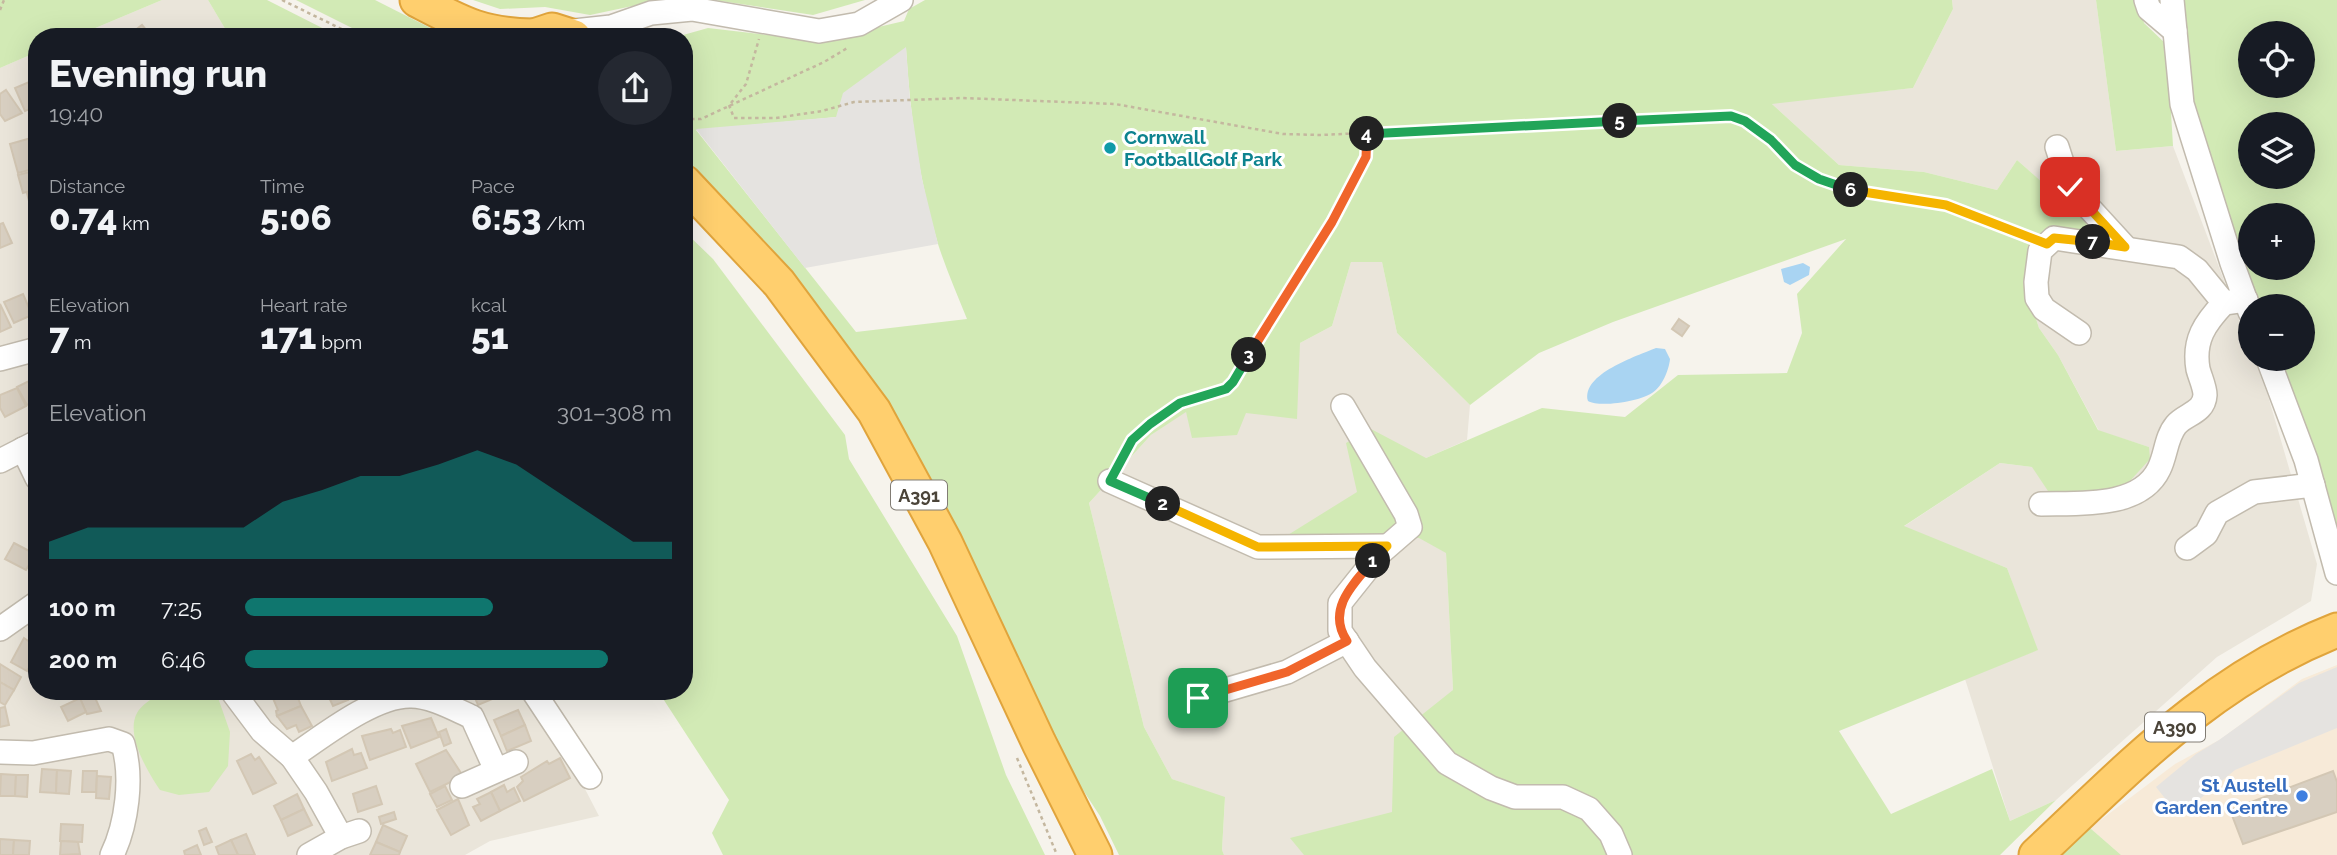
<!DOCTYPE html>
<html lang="en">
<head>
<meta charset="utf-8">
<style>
	body { margin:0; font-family:Raleway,sans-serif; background:#242831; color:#f1f3f6; height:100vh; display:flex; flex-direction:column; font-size:26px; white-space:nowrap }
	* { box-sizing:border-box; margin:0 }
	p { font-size:23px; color:#9ea1a6 }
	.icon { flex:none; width:38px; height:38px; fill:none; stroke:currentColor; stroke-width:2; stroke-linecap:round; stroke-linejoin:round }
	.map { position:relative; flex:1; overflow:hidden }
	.panel { position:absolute; left:28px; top:28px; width:665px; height:672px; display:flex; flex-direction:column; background:#171b24; border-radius:28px; box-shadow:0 7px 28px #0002 }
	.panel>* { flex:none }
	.buttons { position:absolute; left:2238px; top:21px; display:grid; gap:14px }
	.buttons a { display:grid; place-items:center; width:77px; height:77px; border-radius:50%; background:#171b24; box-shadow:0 7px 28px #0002; font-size:35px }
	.pin { position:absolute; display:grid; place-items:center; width:60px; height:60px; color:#fff; margin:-30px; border-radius:14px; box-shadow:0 4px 10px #0006 }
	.km { position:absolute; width:35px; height:35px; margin:-18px; border-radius:50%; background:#222; color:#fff; font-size:19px; line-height:35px; text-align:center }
	.round { display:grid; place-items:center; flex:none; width:74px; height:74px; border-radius:37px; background:#242831 }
	.head { display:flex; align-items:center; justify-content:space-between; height:119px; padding:0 21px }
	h1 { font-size:38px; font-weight:800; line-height:52px }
	.stats { display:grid; grid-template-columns:repeat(3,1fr); gap:10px; height:119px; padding:7px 21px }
	.stats div { display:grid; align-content:center }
	.stats b { font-size:35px; font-weight:800 }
	.stats small { font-size:19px; font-weight:400 }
	.stats p { font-size:19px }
	.chart { height:196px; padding:14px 21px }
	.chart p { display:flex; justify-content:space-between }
	.chart svg { width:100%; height:126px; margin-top:7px; fill:#0f766e; opacity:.7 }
	ul { padding:0 21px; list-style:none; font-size:23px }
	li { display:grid; grid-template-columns:112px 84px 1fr; align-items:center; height:52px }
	li i { height:18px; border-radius:9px; background:#0f766e }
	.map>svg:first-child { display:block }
</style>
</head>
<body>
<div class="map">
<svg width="2337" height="855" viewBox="0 0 2337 855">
	<rect width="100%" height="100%" fill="#f6f3ec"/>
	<g fill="#eae5da">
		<path d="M162,0h46l22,37h-156z"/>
		<path d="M1952,0h144l20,151 57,-5 77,203v10h4l14,37 49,168 -6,37 -94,56 -161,143 -46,21 -45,-142 72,-29 -30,-82 -104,-41 97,-64 32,4 117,-20 -50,-16 -41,-76 -19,-27 -14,-43 4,-35 24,-23 43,4 -79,-71 -20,30 -73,-18 -85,-7 -68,-62 142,-15 40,-79z"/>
		<path d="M37,52v639h497l65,125 -109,25 -25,14h-465v-787z"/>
		<path d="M1351,262h31l15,71 73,72 -3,35 -41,18 20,95 7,137 -47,165h-182l-2,-5 3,-52 -53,-19 -28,-52 -55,-224 62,-68 35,-24 7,27 53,-25 54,-70 32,-17z"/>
	</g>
	<path fill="#f7ead8" d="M2337,665v190h-216l-31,-27 85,-64 46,-25 81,-60z"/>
	<g fill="#d2eab5" fill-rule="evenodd">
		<path d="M0,0h162l-88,37h-37v15l-37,16z"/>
		<path d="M208,0h59l73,37h-110z"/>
		<path d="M296,0h79l73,37h-78z"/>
		<path d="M473,0h188l-71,15 -45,-8 -45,2z"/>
		<path d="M714,0h151l-52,15z"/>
		<path d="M925,0h1027l1,9 -40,79 -141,16 67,61 85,7 73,18 20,-30 80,71 -45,-3 -23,22 -4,35 14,43 19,27 40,75 51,17 1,12 -21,23 -20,9h-61l-16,-24 -32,-4 -96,63 103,42 31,82 -199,81 52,83 101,-45 18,52 46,-21 -56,55h-696l-14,-17 102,-26 2,-75 59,-47 -7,-137 -27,-15 -45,-4 -91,4 74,-46 -11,-49 25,-14 55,29 116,-50 83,9 53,-42 109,-2 15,-40 -5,-39 49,-55 -233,83 -74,31 -69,52 -73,-72 -15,-71h-31l-19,64 -32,17 -3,76 -51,-6 -9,22 -45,3 -6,-26 -35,23 -62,68 55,224 28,52 53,18 -3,53 2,5h-105l-19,-39 -38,-58 -95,-202 -283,-390v-129h-8l32,-9 111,13 85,-20 5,-12zM906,48c4,66 13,133 32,196 8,25 19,50 29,75l-111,13 -160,-202 141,-13z"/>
		<path d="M2096,0h42l6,23 23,22 6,101 -57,5z"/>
		<path d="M2172,0h165v538l-69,-179h35v-53h-53l-68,-202zM2250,33h53v53h-53zM2250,124h53v53h-53zM2250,215h53v53h-53z"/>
		<path d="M684,231l29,28 132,176 4,24 108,177 49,139 39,80h-322l-11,-22 17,-33 -71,-109h26z"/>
		<path d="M162,691l54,1 14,40 -2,34 -19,26 -30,3 -19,-5c-12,-18 -35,-55 -23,-77 4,-8 18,-16 25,-22z"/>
		<path d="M2090,828l31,27h-61z"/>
	</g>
	<g fill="#e5e3e0">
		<path d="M906,47l4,53 12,79 16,65 -133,24 -109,-139 140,-12 7,-24z"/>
		<path d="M2337,667v61l-102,42 -56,46 -23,-29 40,-33 23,-14 80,-57z"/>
	</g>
	<g fill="#a9d4f2">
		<path d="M1803,263l7,4 -1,8 -19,10 -6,-3 -3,-13z"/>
		<path d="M1656,348l9,1 5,10c-1,11 -8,28 -18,34 -11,8 -52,15 -64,8 -7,-27 49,-45 68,-53z"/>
	</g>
	<g fill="#d8cfc1" stroke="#d3c7b4" stroke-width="2">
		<path d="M142,25l10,12h-15l-4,-5z"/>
		<path d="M34,80l3,26 -12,5 -10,-23z"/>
		<path d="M6,90l16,23 -17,8 -5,-7v-20z"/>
		<path d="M31,138l6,30 -19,5 -8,-29z"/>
		<path d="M37,170v19l-14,4 -5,-18z"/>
		<path d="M37,191v21l-5,1 -5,-20z"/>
		<path d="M3,223l9,20 -12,5v-24z"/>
		<path d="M23,294l9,21 -18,8 -10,-21z"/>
		<path d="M0,304l11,23 -11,5z"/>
		<path d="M1679,319l10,7 -7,10 -10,-7z"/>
		<path d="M31,380l2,4 4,-2v18l-10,5 -10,-18z"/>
		<path d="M17,388l9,18 -21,11 -5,-9v-13z"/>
		<path d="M14,543l21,11 -9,16 -21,-11z"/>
		<path d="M24,638l13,9v18l-5,-3 -5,9 -16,-9z"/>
		<path d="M0,664l21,13 -7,13 -14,-8z"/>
		<path d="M0,682l14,8 -9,15 -5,-3z"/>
		<path d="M87,691h5l9,20 -14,3 -9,-19z"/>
		<path d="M284,691l4,5 8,-3 5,13 -24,10 -1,-5 2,-1 -6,-14z"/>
		<path d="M326,691h18l4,9 -15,6z"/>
		<path d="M472,691h29l1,4 -24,10z"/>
		<path d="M80,698l6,14 -18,9 -7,-14z"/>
		<path d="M301,706l11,20 -13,6 -3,-7 -9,4 -10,-13z"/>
		<path d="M5,707l4,18 -9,2v-19z"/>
		<path d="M518,710l7,15 -24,11 -7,-16z"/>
		<path d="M431,718l8,19 -28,11 -9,-22z"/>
		<path d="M525,725l6,16 -24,10 -6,-15z"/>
		<path d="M391,729l2,4 7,-3 6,17 -36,13 -8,-24z"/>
		<path d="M446,729l5,14 -7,3 -5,-14z"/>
		<path d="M352,749l2,6 7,-2 6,15 -35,13 -6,-19z"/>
		<path d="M446,750l17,26 -33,16 -14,-28z"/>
		<path d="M251,754l4,6 4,-3 17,26 -23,11 -16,-33z"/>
		<path d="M560,758l10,20 -46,23 -7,-14 6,-6 -2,-4 26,-16 2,3z"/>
		<path d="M42,769l15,1 -1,23 -16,-1z"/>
		<path d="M57,770l14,1 -2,23 -13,-1z"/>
		<path d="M83,771h14l-1,21h-14z"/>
		<path d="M2333,771l4,11v30l-94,32 -13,-34z"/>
		<path d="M1,774l15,1 -1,21h-15z"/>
		<path d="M16,775h12l-1,22 -12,-1z"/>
		<path d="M97,776l14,1 -2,22 -13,-1z"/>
		<path d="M504,785l3,7 7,-4 6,13 -20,10 -9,-19z"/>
		<path d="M376,786l6,18 -24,8 -5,-18z"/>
		<path d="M445,786l7,14 -15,7 -7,-13z"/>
		<path d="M491,792l9,19 -19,10 -8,-14 7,-3 -3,-5z"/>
		<path d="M297,794l7,15 -23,11 -7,-14z"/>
		<path d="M458,799l11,26 -18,10 -14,-25z"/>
		<path d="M304,809l8,16 -24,11 -7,-16z"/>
		<path d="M394,812l2,7 -15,5 -2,-7z"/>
		<path d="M61,824l22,1 -1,17 -22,-1z"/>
		<path d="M383,825l24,11 -7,16 -24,-10z"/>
		<path d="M206,828l6,14 -8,3 -5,-14z"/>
		<path d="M246,834l9,21h-17l-7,-15z"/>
		<path d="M0,839l14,1 -1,15h-13z"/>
		<path d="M14,840l16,1 -1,14h-16z"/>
		<path d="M231,840l7,15h-19l-3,-8z"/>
		<path d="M61,841l17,1 2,12 -20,1z"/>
		<path d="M376,842l24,10 -1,3h-29z"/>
		<path d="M197,845l4,10h-16l-1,-4z"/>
	</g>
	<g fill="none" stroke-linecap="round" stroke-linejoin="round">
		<defs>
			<g id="minor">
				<path d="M2146,0l3,9 26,22"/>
				<path d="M2172,0l10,104 50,159 18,49"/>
				<path d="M565,32l46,-5 40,-14 41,-4 127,22 40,-7 42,-24"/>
				<path d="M2057,147l13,40 55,60"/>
				<path d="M2079,333l-35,-24 -7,-11 -1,-16 4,-31 14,-13 125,19 18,13 27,33"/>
				<path d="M0,359l37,-10"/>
				<path d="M2268,359l38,101 31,113"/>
				<path d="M1343,406l63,108 4,13 -30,26 -40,50v28l25,37 82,95 44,25 24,9h48l26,12 22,25 9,21"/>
				<path d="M23,449l14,29"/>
				<path d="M0,461l37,-19"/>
				<path d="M1110,481l148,66 129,-1"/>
				<path d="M2041,504c36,-1 99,5 118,-35 7,-14 7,-32 17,-44 9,-11 28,-12 29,-30 0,-8 -5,-18 -7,-26 -5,-29 7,-46 26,-66l22,-3"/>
				<path d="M2187,548l19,-14 11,-21 37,-21 59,-7"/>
				<path d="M0,629l37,-26"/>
				<path d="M232,691l30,40 30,26 24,35 25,45"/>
				<path d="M533,691l57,86"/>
				<path d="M1198,698l89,-26 60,-31"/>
				<path d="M0,752l33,1 76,-14 14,5c10,33 4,80 -11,111"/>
				<path d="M292,757c30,-20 82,-62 119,-61 20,0 43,13 61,21l24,53"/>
				<path d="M462,786l54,-24"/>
				<path d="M309,855l32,-18 18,-6"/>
			</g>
			<g id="highway">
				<path d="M417,0c44,23 64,35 115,36"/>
				<path d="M531,37l21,-7 22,7"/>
				<path d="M684,182l95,101 95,128 71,131 94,201 56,112"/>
				<path d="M2036,855c96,-90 176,-176 301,-225"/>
			</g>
		</defs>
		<use href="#minor" stroke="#c2bbae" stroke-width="26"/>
		<use href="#highway" stroke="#e0a43c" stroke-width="37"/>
		<g stroke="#c4b79f" stroke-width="2.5" stroke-dasharray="3.5 3.5" stroke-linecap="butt">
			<path d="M282,0l76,37"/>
			<path d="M0,10l4,-10"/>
			<path d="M731,103l15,-19 13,-45"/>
			<path d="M729,105l5,13h42l46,-7 32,-9 109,-4 152,6 168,30 37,1 411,-19c37,14 55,50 91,64 39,16 80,14 121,24 28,7 57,22 85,33"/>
			<path d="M684,119h17l123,-57 25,-15"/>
			<path d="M1120,463c13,-25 34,-51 62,-61 18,-6 37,-7 51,-20l99,-160 34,-65 -1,-22"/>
			<path d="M1017,758l40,97"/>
		</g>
		<use href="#minor" stroke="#fff" stroke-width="23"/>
		<use href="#highway" stroke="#ffcf6e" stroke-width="33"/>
	</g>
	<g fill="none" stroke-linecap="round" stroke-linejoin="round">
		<defs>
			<path id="split-1" d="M1198,698l89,-26 60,-31c-21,-31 6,-57 26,-80"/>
			<path id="split-2" d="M1163,504l95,43 129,-1 -14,15"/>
			<path id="split-3" d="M1163,504l-53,-23 22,-41 18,-16 30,-21 46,-14 7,-7 16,-27"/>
			<path id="split-4" d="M1249,355l83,-133 34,-65 1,-23"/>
			<path id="split-5" d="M1367,134l253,-13"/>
			<path id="split-6" d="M1620,121l111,-5 14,5 26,19 24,25 24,14 32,11"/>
			<path id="split-7" d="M1851,190l95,15 101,39 7,-6 39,4"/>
			<path id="split-8" d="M2070,187l55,60 -32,-5"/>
		</defs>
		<use href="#split-1" stroke="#fff" stroke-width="14"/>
		<use href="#split-2" stroke="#fff" stroke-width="14"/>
		<use href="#split-3" stroke="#fff" stroke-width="14"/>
		<use href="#split-4" stroke="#fff" stroke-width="14"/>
		<use href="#split-5" stroke="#fff" stroke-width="14"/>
		<use href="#split-6" stroke="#fff" stroke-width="14"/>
		<use href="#split-7" stroke="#fff" stroke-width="14"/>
		<use href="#split-8" stroke="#fff" stroke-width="14"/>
		<use href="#split-1" stroke="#f0652b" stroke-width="9"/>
		<use href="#split-2" stroke="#f5b400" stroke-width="9"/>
		<use href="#split-3" stroke="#22a559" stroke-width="9"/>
		<use href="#split-4" stroke="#f0652b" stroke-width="9"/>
		<use href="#split-5" stroke="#22a559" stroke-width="9"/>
		<use href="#split-6" stroke="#22a559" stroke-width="9"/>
		<use href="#split-7" stroke="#f5b400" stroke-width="9"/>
		<use href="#split-8" stroke="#f5b400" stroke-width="9"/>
	</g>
	<circle fill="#0f9aa8" stroke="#fff" stroke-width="2.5" cx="1110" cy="148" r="7"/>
	<circle fill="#3f7fe0" stroke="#fff" stroke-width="2.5" cx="2302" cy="796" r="7"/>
	<g text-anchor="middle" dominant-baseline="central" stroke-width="6" stroke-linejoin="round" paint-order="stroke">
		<g fill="#fff" stroke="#817c74" stroke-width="2">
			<rect x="891" y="480.5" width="56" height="29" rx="5"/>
			<rect x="2145" y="712.5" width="60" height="29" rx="5"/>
		</g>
		<g font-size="18" font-weight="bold" fill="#4b4439">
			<text x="919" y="495">A391</text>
			<text x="2175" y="727">A390</text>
		</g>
		<g font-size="19" font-weight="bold" fill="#0d838f" stroke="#fff" text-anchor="start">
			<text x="1124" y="137">Cornwall<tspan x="1124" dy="22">FootballGolf Park</tspan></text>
		</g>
		<g font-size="19" font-weight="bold" fill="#366cbe" stroke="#fff" text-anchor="end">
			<text x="2288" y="785">St Austell<tspan x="2288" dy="22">Garden Centre</tspan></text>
		</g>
	</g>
</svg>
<div class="buttons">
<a><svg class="icon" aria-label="locate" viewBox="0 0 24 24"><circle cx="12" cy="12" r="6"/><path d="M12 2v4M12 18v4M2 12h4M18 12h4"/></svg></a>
<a><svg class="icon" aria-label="layers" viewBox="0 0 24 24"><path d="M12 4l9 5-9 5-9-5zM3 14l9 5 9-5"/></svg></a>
<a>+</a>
<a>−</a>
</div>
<div class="pin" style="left:1198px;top:698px;background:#1e9e55"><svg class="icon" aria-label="arrive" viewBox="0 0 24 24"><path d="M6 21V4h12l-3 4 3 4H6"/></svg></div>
<div class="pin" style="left:2070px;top:187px;background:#d93025"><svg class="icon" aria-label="check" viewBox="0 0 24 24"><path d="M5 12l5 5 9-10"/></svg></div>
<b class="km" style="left:1373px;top:561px">1</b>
<b class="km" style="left:1163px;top:504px">2</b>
<b class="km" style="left:1249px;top:355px">3</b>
<b class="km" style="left:1367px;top:134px">4</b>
<b class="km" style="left:1620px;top:121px">5</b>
<b class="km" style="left:1851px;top:190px">6</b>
<b class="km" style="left:2093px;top:242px">7</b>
<section class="panel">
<div class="head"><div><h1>Evening run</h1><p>19:40</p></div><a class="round"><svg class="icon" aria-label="share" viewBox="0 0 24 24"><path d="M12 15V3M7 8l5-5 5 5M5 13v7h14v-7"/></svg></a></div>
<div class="stats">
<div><p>Distance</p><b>0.74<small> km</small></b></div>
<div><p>Time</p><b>5:06</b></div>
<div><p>Pace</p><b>6:53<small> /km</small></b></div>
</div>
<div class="stats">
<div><p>Elevation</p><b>7<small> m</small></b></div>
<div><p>Heart rate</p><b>171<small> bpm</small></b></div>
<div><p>kcal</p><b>51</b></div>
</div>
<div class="chart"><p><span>Elevation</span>301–308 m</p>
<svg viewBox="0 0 160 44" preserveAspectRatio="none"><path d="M0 44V38L10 33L20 33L30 33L40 33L50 33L60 24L70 20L80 15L90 15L100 11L110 6L120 11L130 20L140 29L150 38L160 38V44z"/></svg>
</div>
<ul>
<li><b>100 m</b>7:25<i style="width:58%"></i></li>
<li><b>200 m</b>6:46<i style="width:85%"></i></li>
</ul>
</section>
</div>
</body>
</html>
